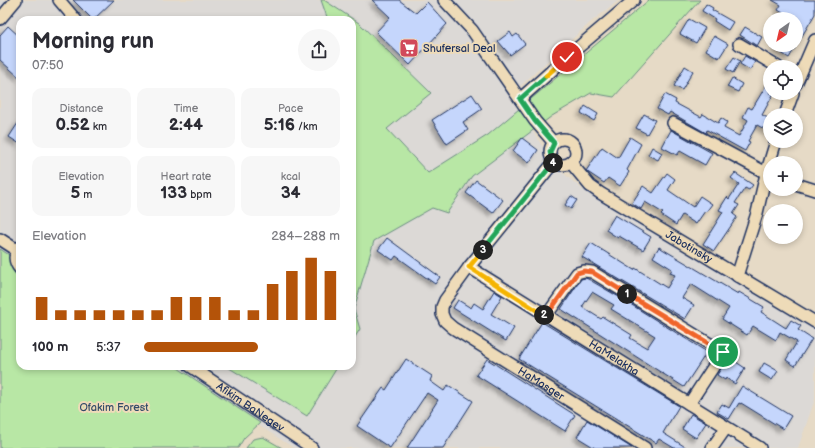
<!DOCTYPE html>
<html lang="en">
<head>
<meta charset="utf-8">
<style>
	body { margin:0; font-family:"Balsamiq Sans",sans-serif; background:#f7f7f7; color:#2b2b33; height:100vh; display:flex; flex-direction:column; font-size:15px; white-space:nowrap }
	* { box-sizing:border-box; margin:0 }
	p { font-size:13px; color:#7c7c81 }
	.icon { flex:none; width:22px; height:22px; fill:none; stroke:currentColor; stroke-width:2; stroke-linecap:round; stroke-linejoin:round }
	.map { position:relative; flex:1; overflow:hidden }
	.drawer { position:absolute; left:16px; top:16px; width:340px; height:354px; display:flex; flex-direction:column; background:#fff; border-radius:12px; box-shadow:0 2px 6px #0003 }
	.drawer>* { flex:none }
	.needle { width:26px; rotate:214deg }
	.fabs { position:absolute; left:763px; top:12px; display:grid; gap:8px }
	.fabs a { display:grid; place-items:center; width:40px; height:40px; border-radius:50%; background:#fff; box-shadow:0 2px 6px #0003; font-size:20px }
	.pin { position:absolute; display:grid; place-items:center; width:34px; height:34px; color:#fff; margin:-17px; border:2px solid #fff; border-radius:50%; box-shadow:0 1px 4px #0007 }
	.km { position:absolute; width:20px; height:20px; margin:-10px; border-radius:50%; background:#222; color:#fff; font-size:11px; line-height:20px; text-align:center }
	.round { display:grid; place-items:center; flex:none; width:42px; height:42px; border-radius:21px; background:#f7f7f7 }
	.headline { display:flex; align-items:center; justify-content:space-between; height:68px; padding:0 16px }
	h1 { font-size:22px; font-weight:700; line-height:30px }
	.figures { display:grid; grid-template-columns:repeat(3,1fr); gap:6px; height:68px; padding:4px 16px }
	.figures div { display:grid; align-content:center; border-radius:10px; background:#f7f7f7; text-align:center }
	.figures b { font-size:17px; font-weight:700 }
	.figures small { font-size:11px; font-weight:400 }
	.figures p { font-size:11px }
	.chart { height:112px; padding:8px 16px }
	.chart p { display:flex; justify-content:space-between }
	.chart svg { width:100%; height:72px; margin-top:4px; stroke:#b45309; stroke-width:6 }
	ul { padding:0 16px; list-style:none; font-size:13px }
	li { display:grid; grid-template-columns:64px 48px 1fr; align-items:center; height:30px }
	li i { height:10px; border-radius:5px; background:#b45309 }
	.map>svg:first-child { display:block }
</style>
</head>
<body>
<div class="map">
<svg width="815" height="448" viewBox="0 0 815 448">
	<defs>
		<filter id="shadow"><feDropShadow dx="-3.5" dy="3.5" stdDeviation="2" flood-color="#0004"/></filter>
	</defs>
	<rect width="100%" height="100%" fill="#e6dac6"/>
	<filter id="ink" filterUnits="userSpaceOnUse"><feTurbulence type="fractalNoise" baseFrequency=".025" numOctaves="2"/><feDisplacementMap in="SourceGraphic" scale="8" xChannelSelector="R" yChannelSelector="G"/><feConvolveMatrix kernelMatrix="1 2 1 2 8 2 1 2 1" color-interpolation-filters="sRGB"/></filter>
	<g filter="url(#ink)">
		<path fill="#dcd9d6" d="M0,0h619l-27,21 -83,75 48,72 25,21 233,140v70l-17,49h-504l-127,-82h185v-346h-332v251l-20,-12z"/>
		<g fill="#b8e7a5" stroke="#6a8b82">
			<path d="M321,0h3l35,23 72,70 -44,36 41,44 60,-38 161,-135h51l-86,97 -23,-4 -39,23 -80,60 -25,37 -15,-5 -58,33 -20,68 6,20 -8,13v-322h-24z"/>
			<path d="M0,249l20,13v104h155l85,57 -16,15 -6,10h-238z"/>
			<path d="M226,366h112l-31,50z"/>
			<path d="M263,437l19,11h-36l7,-9z"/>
		</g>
		<g fill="#c5d6fc" stroke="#1b2f5e" fill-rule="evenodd" filter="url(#shadow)">
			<path d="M73,0h41l-21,20z"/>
			<path d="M372,0h27l17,13 11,-11 20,22 -37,41 -34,-33 14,-15z"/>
			<path d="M772,0h43v14l-26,44 -14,-9 2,-4h19v-26h-10l2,-3 -10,-6 3,-5z"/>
			<path d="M706,4l7,4 -1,2 21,12 -5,8 -14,-9 1,-2 -13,-8z"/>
			<path d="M689,19l16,9 -9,15 -16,-9z"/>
			<path d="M8,26l12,11v41l-20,-18v-25z"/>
			<path d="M745,27l17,10 -5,9 -17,-11z"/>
			<path d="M510,32l3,5 4,-3 8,10 -15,11 -12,-14z"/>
			<path d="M714,36l14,8 -9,14 -13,-8z"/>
			<path d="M745,56l10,6 -5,8 -10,-6z"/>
			<path d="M734,57l6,4 -7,12 -7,-4z"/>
			<path d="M685,66l8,5 -11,19 -8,-4z"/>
			<path d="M732,78l10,6 -4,8 -11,-5z"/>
			<path d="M770,79v14h4l-12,22 8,4v13l-13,-7 -9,16 2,1 -5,9 -38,-21 -1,3 -36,-21 -2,3 -11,-6 8,-15 11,6 -1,3 26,14 2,-3 15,9 3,-5 6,4 -3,6 15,8 9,-16 -5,-3 5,-10 4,2z"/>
			<path d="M472,94l10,15 -19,13 5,8 -21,14 -15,-24z"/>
			<path d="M585,106l13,8 -4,7 -13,-8z"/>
			<path d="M644,114l11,6 -8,14 -11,-6z"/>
			<path d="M20,120v24l-11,-7z"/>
			<path d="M671,130l41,23 -7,12 -25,-14 -3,4 -15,-8z"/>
			<path d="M630,137l11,7 -14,26 2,2 -9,14 -12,-8 -4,5 -18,-12 16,-24 16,11z"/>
			<path d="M522,138l16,12 -9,13 -16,-12z"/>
			<path d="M652,147l10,6 -4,7 -10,-5z"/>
			<path d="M667,173l8,6 -7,11 25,17 7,-11 12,8 -6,8 -1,-1 -9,13 -14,-9 -6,10 -15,-10 2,-2 -18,-11 -4,7 -9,-6 11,-17 10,7z"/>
			<path d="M735,173l18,12 -4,5 -4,-2 -10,15 4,2 -6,9 4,3 -23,34 -11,-7 20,-32 -4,-2 8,-13 2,2 10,-15 -8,-6z"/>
			<path d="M476,180l27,20 -10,13 -27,-20z"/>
			<path d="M571,196l6,4 -6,9 -6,-4z"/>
			<path d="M615,215l36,22 -8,13 -24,-14 -1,2 -12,-8z"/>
			<path d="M387,238l53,39 -5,7 -39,-28 -3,4 -15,-10z"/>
			<path d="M591,243l43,27 1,-2 32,20 8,-13 -5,-2 2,-4 -19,-12 6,-10 79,47 1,-2 25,15 -3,5 25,16 5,-8 10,6 -3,4 14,9 -17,27 -9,-6 11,-18 -17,-10 -4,8 -23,-14 -6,9 -25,-16 7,-11 -38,-24 -9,14 12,7 -9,14 -103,-62z"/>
			<path d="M585,278l3,1 31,18 88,55 -23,35 -123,-78 20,-30zM592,292l22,13 -3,4 44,27 -8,12 -17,-10 2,-3 -29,-18 -2,2 -19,-12z"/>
			<path d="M494,291l8,5 -11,18 23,14 -8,13 -53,-33 5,-8 13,8 3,-5 9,6z"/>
			<path d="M542,322l137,84 -16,27 24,15h-13l-15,-9 -3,4 -137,-84z"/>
			<path d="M730,351l9,6 -3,5 9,6 -10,16 -9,-6 -1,2 -8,-5 12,-19z"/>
			<path d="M406,359l26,17 -2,5 14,10 4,-6 25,16 -30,47h-36l31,-48 -11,-7 -37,55 -33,-22 26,-38 3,2z"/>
			<path d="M487,359l88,56 -10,16 -89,-56z"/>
			<path d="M764,363l14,8 -6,9 -13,-8z"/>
			<path d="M742,386l49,30 -8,13 -42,-26v1l-2,-1 -10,16 -12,-7 5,-8 7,4z"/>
			<path d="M691,414l15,9 -10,15 -14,-9z"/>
			<path d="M587,420l45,28h-37l-18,-11z"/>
		</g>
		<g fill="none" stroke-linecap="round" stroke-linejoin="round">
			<defs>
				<g id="minor">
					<path d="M59,0l17,20"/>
					<path d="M444,0l28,30 63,91 19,22"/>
					<path d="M0,19l16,-19"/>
					<path d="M739,44l39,23"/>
					<path d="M796,84l19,-44"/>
					<path d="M520,99l47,-42 67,-57"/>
					<path d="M785,115l8,-22"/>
					<path d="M673,123l97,52"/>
					<circle cx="563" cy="152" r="13"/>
					<path id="s1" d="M554,162l-85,105 -24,33 -3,7v7l3,7 8,7 192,120"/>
					<path id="s2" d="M571,163l19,23 10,7 215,129"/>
					<path d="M796,184l19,6"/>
					<path d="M0,239l17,11"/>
					<path d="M20,247c-7,7 -6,15 0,22"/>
					<path id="s3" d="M469,267l291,181"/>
					<path d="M737,276l20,-63 9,-39 10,-33"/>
					<path d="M546,316l31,-43 7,-2 8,1 131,80 -34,52"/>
					<path id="s4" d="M190,366l122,82"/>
					<path d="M712,448l14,-20"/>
				</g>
			</defs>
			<use href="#minor" stroke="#1b2f5e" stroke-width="14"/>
			<use href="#minor" stroke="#eedbb8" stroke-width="11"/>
		</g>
	</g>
	<g fill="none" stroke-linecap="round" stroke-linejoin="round" filter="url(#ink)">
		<defs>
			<path id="split-1" d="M627,294l96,58"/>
			<path id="split-2" d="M544,315l2,1 31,-43 7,-2 8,1 35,22"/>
			<path id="split-3" d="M483,250l-14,17 75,48"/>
			<path id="split-4" d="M483,250l70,-87"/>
			<path id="split-5" d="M546,76l-26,23 15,22 19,22 -4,9 3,11"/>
			<path id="split-6" d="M546,76l21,-19"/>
		</defs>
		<use href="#split-1" stroke="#fff" stroke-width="8"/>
		<use href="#split-2" stroke="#fff" stroke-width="8"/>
		<use href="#split-3" stroke="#fff" stroke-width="8"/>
		<use href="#split-4" stroke="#fff" stroke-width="8"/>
		<use href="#split-5" stroke="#fff" stroke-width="8"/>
		<use href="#split-6" stroke="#fff" stroke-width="8"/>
		<use href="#split-1" stroke="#f0652b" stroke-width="5"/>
		<use href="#split-2" stroke="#f0652b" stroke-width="5"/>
		<use href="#split-3" stroke="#f5b400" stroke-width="5"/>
		<use href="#split-4" stroke="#22a559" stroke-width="5"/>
		<use href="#split-5" stroke="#22a559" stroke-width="5"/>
		<use href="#split-6" stroke="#f5b400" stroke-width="5"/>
	</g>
	<defs>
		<symbol id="supermarket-square" viewBox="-11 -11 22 22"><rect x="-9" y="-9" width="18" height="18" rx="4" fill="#d1495b" stroke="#eedbb8"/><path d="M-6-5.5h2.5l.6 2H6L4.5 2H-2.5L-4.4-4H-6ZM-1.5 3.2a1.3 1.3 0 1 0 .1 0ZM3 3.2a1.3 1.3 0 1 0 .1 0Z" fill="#fff"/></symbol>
	</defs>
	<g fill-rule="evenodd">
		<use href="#supermarket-square" x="398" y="37" width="22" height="22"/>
	</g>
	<g text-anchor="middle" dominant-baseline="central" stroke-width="4" stroke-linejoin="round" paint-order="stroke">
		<g font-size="11" fill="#1b2f5e" stroke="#eedbb8" text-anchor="start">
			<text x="423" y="48">Shufersal Deal</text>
		</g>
		<g font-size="11" fill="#1b2f5e" stroke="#eedbb8">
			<text stroke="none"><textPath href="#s2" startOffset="146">Jabotinsky</textPath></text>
			<text stroke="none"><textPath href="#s3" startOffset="171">HaMelakha</textPath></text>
			<text stroke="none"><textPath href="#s1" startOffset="313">HaMasger</textPath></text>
			<text stroke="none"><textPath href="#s4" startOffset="73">Afikim BaNegev</textPath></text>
		</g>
		<g font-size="11" fill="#334b69" stroke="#eedbb8">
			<text x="114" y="407">Ofakim Forest</text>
		</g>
	</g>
</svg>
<div class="fabs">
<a><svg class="needle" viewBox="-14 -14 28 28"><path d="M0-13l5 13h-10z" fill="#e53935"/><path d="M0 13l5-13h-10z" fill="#7c7c81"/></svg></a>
<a><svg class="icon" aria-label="locate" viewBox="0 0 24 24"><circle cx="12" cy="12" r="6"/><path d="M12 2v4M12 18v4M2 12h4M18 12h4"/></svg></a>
<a><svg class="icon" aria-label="layers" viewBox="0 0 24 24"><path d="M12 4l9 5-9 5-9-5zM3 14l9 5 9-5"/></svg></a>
<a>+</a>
<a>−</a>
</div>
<div class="pin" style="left:723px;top:352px;background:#1e9e55"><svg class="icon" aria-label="arrive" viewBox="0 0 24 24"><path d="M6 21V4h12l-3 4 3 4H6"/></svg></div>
<div class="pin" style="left:567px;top:57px;background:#d93025"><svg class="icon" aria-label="check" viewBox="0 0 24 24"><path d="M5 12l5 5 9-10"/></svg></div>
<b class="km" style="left:627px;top:294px">1</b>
<b class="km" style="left:544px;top:315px">2</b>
<b class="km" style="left:483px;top:250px">3</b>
<b class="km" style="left:553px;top:163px">4</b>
<section class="drawer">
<div class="headline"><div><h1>Morning run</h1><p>07:50</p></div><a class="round"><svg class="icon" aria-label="share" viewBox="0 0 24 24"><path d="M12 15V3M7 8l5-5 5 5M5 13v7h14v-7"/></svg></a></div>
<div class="figures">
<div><p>Distance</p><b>0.52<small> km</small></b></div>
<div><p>Time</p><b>2:44</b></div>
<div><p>Pace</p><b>5:16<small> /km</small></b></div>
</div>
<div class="figures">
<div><p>Elevation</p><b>5<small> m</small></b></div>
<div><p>Heart rate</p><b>133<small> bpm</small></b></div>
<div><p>kcal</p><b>34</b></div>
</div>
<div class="chart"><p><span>Elevation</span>284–288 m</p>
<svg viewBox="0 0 160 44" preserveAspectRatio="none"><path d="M5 44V30M15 44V38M25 44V38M35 44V38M45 44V38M55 44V38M65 44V38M75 44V30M85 44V30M95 44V30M105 44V38M115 44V38M125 44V22M135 44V14M145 44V6M155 44V14"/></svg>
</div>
<ul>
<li><b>100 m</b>5:37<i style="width:58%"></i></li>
</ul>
</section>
</div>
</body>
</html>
